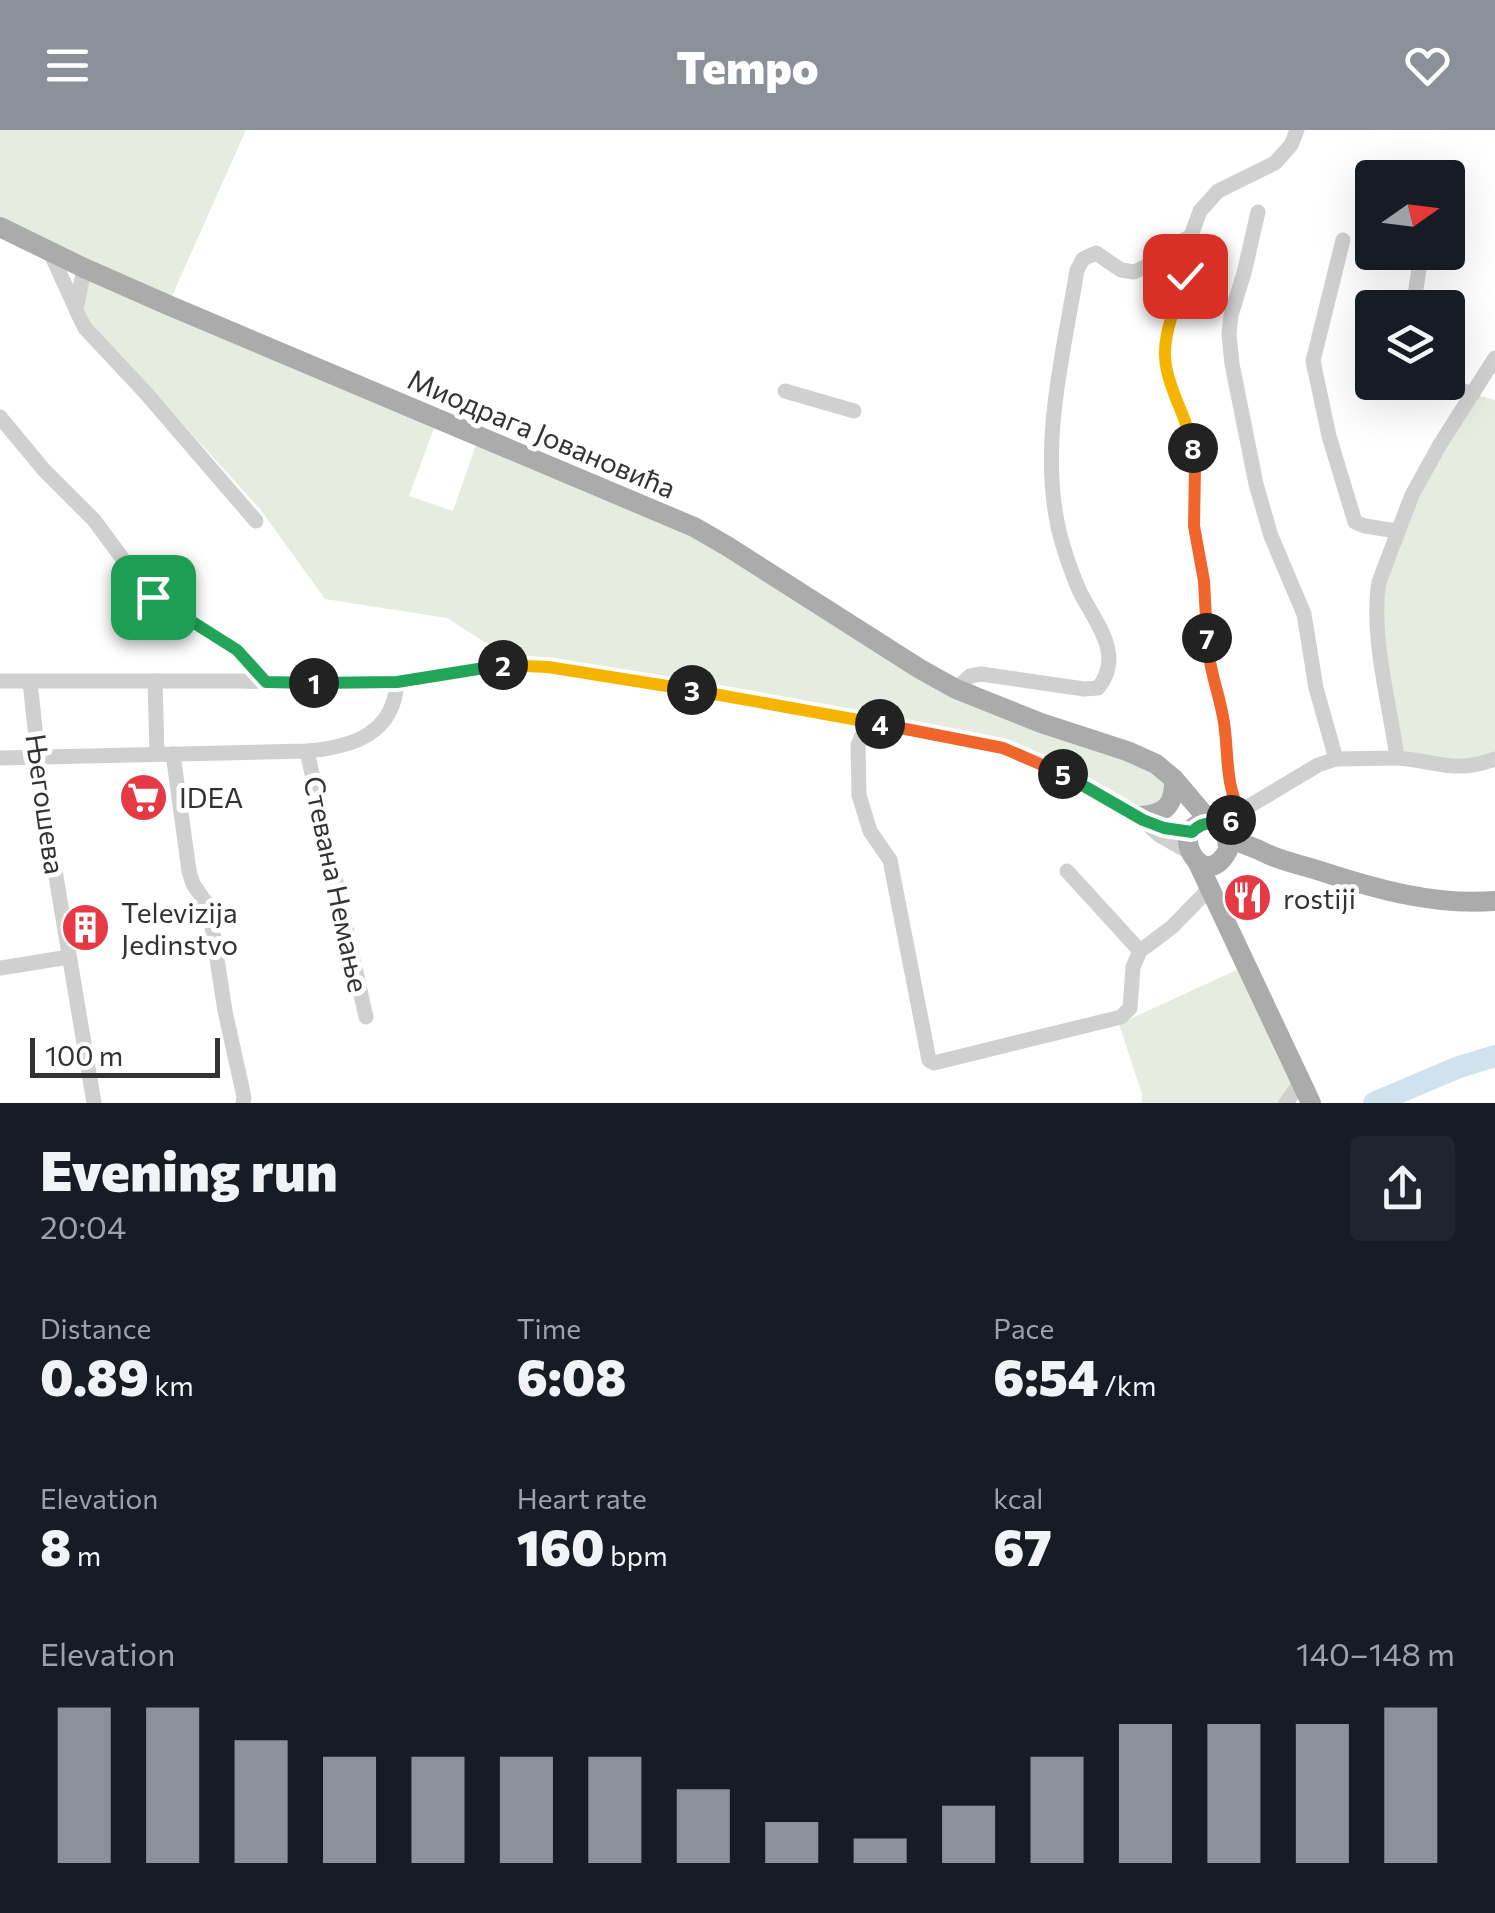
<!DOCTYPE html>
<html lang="en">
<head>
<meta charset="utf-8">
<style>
	body { margin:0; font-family:Commissioner,sans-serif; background:#20242c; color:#f1f3f6; height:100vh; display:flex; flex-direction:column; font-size:38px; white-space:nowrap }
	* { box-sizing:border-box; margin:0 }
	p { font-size:32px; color:#9ea1a6 }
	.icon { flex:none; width:55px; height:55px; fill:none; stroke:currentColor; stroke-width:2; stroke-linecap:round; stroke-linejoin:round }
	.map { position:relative; height:973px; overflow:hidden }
	.panel { display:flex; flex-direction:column; background:#171b24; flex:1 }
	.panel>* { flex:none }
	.needle { width:65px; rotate:76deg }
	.buttons { position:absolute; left:1355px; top:30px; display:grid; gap:20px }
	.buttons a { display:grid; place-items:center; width:110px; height:110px; border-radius:10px; background:#171b24; box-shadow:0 10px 40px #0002; font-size:50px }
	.scale { position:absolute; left:30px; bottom:25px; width:190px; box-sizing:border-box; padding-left:10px; border:5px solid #333; border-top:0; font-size:28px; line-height:35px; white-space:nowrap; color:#333; -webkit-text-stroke:8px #fff; paint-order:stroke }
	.pin { position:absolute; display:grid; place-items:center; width:85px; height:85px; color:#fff; margin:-42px; border-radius:20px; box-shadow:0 5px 15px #0006 }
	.km { position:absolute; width:50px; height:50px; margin:-25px; border-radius:50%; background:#222; color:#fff; font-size:28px; line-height:50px; text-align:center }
	.round { display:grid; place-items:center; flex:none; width:105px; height:105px; border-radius:10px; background:#20242c }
	.headline { display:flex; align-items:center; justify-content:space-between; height:170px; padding:0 40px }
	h1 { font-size:55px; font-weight:800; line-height:75px }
	.metrics { display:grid; grid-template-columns:repeat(3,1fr); gap:15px; height:170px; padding:10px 40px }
	.metrics div { display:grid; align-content:center }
	.metrics b { font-size:50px; font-weight:800 }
	.metrics small { font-size:28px; font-weight:400 }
	.metrics p { font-size:28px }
	.chart { height:280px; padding:20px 40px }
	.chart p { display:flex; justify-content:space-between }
	.chart svg { width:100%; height:180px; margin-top:10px; stroke:#8c9099; stroke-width:6 }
	header { display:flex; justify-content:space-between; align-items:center; height:130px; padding:0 40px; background:#8c9099; color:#fff; font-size:45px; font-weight:800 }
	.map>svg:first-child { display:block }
</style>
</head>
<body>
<header><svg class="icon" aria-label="menu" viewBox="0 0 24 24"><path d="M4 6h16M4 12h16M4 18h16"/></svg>Tempo<svg class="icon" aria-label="heart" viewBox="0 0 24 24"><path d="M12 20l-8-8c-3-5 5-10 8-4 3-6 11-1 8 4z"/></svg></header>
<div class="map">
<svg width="1495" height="973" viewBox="0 0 1495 973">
	<rect width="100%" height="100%" fill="#fff"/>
	<g fill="#e6ecdf">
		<path d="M0,0h246l-78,175 269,115 -28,76 44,15 26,-75 133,55 286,162 276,126 -25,37 -134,-64 -494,-87 -74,-47 -122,-19 -65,-90 -169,-185 -7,-16v-40l-84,-41z"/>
		<path d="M1473,264l22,6v359l-98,-1 -21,-152 21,-75z"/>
		<path d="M1245,836l56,116 -15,21h-144v-9l-23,-70z"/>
	</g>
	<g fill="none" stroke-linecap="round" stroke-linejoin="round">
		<path stroke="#cfe2ee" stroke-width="22" d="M1374,973l85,-36 36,-11"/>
		<g stroke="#d0d0d0" stroke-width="15">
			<path d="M1258,82l-14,61 -13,42 -2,19 3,30 24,120 15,52 33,78 12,74 20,71"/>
			<path d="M1343,110l-30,121 16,75 26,86 10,4 32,5"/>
			<path d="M50,122l25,55"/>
			<path d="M84,138l-8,42 9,18 59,63 112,130"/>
			<path d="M1413,178l6,-39"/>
			<path d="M1435,252l38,12"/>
			<path d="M785,261l69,20"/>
			<path d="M0,287l44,53 50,50 51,69 14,14 78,46 29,33"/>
			<path d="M0,551h239l127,3 47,-4 95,-15 55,4 156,25 284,54 87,40 49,28 20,19 30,17"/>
			<path d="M155,551l2,73"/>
			<path d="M30,552l12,111 52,310"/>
			<path d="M956,559l14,-13 11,-2 103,15 14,-1c28,-34 -5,-68 -19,-98 -8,-19 -15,-39 -20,-59 -20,-86 4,-175 18,-261l6,-11 13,-6 25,17 13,2 11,-5 25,-19 21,-12"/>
			<path d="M868,592l-10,23 1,50 11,36 20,29 39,200 5,3 187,-46 9,-9 3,-41 7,-16 32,-24 38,-39"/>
			<path d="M307,621l59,266"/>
			<path d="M173,624l16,117 4,13 13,19 4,11 15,97 19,86 -1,6"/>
			<path d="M0,628l307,-7c46,-4 87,-17 90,-69"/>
			<path d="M1397,628c41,3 56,16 98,1"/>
			<path d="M1241,681l-6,-8 -3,-13 -10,-79 -14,-50 -5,-80 -9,-55 1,-58 -3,-24 -25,-69 -2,-31 20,-68 6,-40 9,-25 18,-20 57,-28 16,-18 6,-15"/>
			<path d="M1223,699l18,-18 77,-46 18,-6 61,-1c-7,-53 -27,-123 -18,-176l33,-87 27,-49 56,-88"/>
			<path d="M1067,741l73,80"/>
			<path d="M0,838l69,-11"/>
			<path d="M1286,973l15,-21"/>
		</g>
		<g stroke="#ababab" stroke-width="20">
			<path d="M0,97l84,41 84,37 526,222 33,19 193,123 36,20 85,34 86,28 29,13 18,15 38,45"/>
			<path d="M1139,686c26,-1 36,-11 35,-37"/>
			<path d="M1227,706l1,14c-26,49 -64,-29 -19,-27 11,1 12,7 19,13 8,7 24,10 35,16 15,8 34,12 51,17 58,19 119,37 181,32"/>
			<path d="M1197,731l114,242"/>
		</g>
	</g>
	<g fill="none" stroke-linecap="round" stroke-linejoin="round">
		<defs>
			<path id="split-1" d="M153,467l84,53 29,32 48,1"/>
			<path id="split-2" d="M314,553l83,-1 106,-17"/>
			<path id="split-3" d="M503,535l45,2 144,23"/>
			<path id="split-4" d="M692,560l188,34"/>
			<path id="split-5" d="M880,594l123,24 60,26"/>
			<path id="split-6" d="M1063,644l80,46 21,8 28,4c10,-10 20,-11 31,-3l8,-9"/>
			<path id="split-7" d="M1207,508c1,29 11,51 16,79 6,27 1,72 18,94l-10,9"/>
			<path id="split-8" d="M1193,318l2,20 -1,58 10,55 3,57"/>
			<path id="split-9" d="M1185,146c-9,31 -26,63 -18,95 6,27 21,50 26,77"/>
		</defs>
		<use href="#split-1" stroke="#fff" stroke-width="20"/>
		<use href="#split-2" stroke="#fff" stroke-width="20"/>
		<use href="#split-3" stroke="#fff" stroke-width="20"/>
		<use href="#split-4" stroke="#fff" stroke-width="20"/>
		<use href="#split-5" stroke="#fff" stroke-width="20"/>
		<use href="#split-6" stroke="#fff" stroke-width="20"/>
		<use href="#split-7" stroke="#fff" stroke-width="20"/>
		<use href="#split-8" stroke="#fff" stroke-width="20"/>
		<use href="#split-9" stroke="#fff" stroke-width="20"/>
		<use href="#split-1" stroke="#22a559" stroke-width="12"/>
		<use href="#split-2" stroke="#22a559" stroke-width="12"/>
		<use href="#split-3" stroke="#f5b400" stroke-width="12"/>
		<use href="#split-4" stroke="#f5b400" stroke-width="12"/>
		<use href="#split-5" stroke="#f0652b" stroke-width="12"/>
		<use href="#split-6" stroke="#22a559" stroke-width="12"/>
		<use href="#split-7" stroke="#f0652b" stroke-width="12"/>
		<use href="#split-8" stroke="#f0652b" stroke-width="12"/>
		<use href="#split-9" stroke="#f5b400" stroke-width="12"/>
	</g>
	<defs>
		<symbol id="supermarket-disc" viewBox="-11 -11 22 22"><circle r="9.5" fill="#e63946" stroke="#fff"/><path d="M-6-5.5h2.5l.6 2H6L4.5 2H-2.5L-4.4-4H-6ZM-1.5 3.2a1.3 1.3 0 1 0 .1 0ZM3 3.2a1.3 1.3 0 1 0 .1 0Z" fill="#fff"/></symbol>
		<symbol id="restaurant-disc" viewBox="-11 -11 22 22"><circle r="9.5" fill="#e63946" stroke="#fff"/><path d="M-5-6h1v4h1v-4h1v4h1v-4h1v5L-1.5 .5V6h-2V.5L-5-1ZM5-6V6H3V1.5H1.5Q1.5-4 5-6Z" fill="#fff"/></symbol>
		<symbol id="building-disc" viewBox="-11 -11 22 22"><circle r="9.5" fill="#e63946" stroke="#fff"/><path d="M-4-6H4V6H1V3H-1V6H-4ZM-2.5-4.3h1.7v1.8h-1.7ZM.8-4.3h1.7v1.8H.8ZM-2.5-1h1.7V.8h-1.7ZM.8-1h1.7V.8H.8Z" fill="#fff"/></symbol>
	</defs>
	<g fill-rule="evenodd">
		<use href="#supermarket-disc" x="116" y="640" width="55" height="55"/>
		<use href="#restaurant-disc" x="1220" y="740" width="55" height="55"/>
		<use href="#building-disc" x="58" y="770" width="55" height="55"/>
	</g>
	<g text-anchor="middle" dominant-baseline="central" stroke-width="10" stroke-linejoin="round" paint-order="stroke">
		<g font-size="28" fill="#333" stroke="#fff">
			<text transform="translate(542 303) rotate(23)">Миодрага Јовановића</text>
			<text transform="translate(46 674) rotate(82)">Његошева</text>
			<text transform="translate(337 754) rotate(78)">Стевана Немање</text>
		</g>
		<g font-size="28" fill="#333" stroke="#fff" text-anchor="start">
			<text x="179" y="667">IDEA</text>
			<text x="1283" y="768">rostiji</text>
			<text x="121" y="782">Televizija<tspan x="121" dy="32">Jedinstvo</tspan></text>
		</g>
	</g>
</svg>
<div class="buttons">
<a><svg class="needle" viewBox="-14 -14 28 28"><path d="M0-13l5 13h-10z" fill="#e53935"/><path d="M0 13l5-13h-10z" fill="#9ea1a6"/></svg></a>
<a><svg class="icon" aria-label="layers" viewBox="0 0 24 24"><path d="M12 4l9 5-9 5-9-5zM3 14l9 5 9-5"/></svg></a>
</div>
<div class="scale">100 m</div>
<div class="pin" style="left:153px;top:467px;background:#1e9e55"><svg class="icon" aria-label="arrive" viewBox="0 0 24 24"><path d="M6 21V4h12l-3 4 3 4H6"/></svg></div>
<div class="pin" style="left:1185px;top:146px;background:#d93025"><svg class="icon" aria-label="check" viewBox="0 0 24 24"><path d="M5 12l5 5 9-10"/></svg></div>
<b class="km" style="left:314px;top:553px">1</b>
<b class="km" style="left:503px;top:535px">2</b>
<b class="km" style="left:692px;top:560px">3</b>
<b class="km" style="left:880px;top:594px">4</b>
<b class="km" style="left:1063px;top:644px">5</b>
<b class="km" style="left:1231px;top:690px">6</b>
<b class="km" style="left:1207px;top:508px">7</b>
<b class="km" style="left:1193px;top:318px">8</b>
</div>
<section class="panel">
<div class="headline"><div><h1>Evening run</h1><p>20:04</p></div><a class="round"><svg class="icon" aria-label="share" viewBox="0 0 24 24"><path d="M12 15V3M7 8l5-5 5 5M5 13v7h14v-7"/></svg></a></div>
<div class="metrics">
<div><p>Distance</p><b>0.89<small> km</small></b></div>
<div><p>Time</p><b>6:08</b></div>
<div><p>Pace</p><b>6:54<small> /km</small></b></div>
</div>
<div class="metrics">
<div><p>Elevation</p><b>8<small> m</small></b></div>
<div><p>Heart rate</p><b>160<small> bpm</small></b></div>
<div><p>kcal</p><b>67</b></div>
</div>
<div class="chart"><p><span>Elevation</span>140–148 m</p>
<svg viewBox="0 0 160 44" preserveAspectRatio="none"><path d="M5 44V6M15 44V6M25 44V14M35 44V18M45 44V18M55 44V18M65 44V18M75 44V26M85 44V34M95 44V38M105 44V30M115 44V18M125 44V10M135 44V10M145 44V10M155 44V6"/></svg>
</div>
</section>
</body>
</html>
